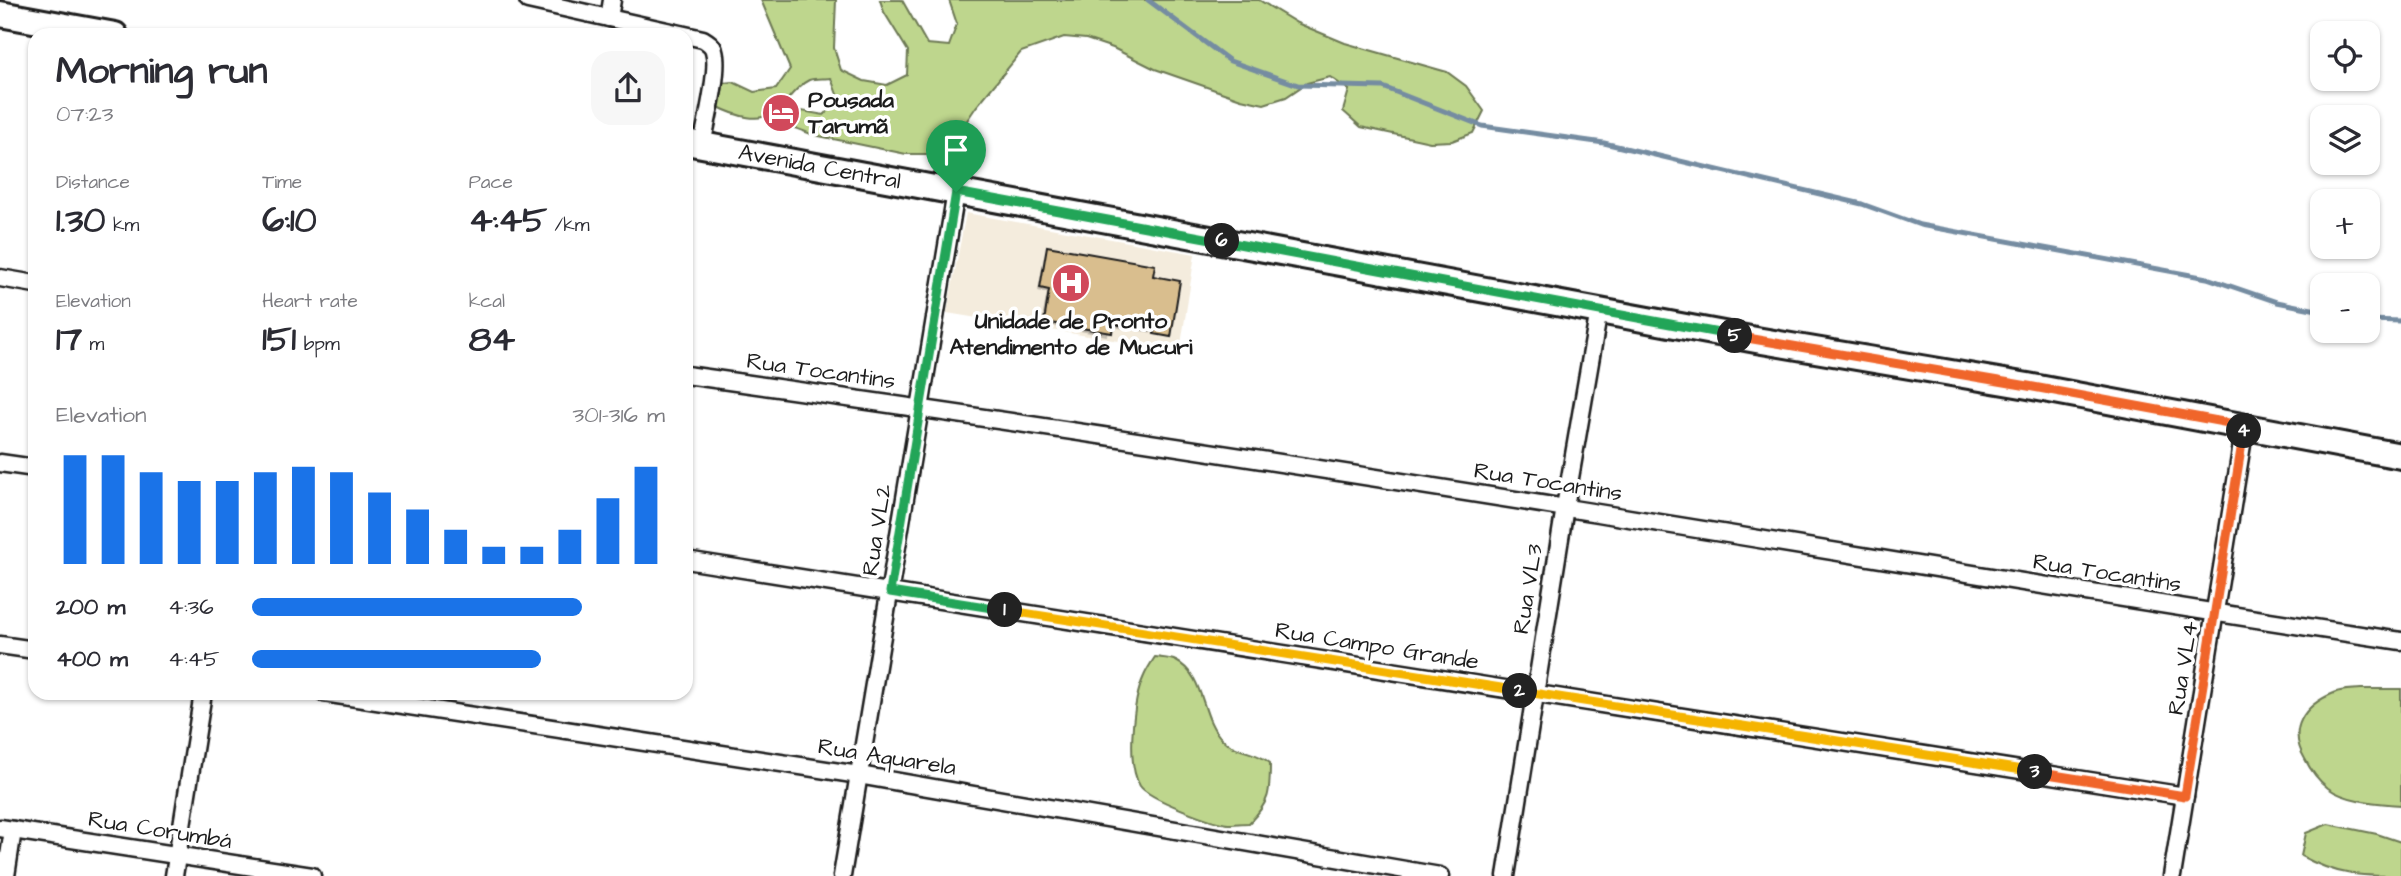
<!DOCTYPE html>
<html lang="en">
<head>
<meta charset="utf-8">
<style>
	body { margin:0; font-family:"Architects Daughter",sans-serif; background:#f7f7f7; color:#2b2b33; height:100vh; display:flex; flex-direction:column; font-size:26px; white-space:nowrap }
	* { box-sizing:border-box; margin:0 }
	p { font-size:23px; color:#7c7c81 }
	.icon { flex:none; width:38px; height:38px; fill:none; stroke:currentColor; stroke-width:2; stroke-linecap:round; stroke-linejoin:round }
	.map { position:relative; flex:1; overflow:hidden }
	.drawer { position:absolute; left:28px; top:28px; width:665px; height:672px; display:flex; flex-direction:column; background:#fff; border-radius:21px; box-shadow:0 2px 5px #0004 }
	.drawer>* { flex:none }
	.controls { position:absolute; left:2310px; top:21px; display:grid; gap:14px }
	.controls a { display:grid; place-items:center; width:70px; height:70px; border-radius:14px; background:#fff; box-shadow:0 2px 5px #0004; font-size:35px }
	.pin { position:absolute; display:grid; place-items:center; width:60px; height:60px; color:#fff; margin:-72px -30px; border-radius:50% 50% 50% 0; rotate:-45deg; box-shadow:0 0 7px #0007 }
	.pin .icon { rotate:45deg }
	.km { position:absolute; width:35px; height:35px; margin:-18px; border-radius:50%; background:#222; color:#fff; font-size:19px; line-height:35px; text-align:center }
	.round { display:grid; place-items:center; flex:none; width:74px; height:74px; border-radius:21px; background:#f7f7f7 }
	.overview { display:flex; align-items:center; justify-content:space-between; height:119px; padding:0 28px }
	h1 { font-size:38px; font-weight:800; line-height:52px }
	.metrics { display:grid; grid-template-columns:repeat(3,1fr); gap:10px; height:119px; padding:7px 28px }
	.metrics div { display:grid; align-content:center }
	.metrics b { font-size:35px; font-weight:800 }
	.metrics small { font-size:19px; font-weight:400 }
	.metrics p { font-size:19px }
	.chart { height:196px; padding:14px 28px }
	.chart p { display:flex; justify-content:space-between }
	.chart svg { width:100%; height:126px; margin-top:7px; stroke:#1a73e8; stroke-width:6 }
	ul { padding:0 28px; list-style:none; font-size:23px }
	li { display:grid; grid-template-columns:112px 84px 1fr; align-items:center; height:52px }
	li i { height:18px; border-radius:9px; background:#1a73e8 }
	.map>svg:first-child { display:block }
</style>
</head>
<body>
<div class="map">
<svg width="2401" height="876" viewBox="0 0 2401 876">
	<rect width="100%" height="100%" fill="#fff"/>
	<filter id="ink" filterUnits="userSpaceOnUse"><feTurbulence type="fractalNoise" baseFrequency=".0143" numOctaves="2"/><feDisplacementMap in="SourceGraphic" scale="14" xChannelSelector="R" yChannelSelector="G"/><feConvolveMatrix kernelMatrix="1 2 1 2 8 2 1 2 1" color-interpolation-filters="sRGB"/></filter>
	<g filter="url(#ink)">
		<path fill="#f4ecdd" d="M966,213l229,41 -15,97 -233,-38z"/>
		<g fill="#bed68d" stroke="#6d7954" stroke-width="2">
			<path d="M761,0h75l-2,48 7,22 23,11 23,4 20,-10 1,-24 -24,-39 -4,-12h22l25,44 22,2 8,-22 -8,-24h310l38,23 48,20 102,29 19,14 18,25 -11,22 -21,8 -22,1 -69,-15 -18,-16 6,-21 -19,-13 -23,6 -21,14 -22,7 -23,-5 -86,-30 -42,-21 -27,-9 -22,-2 -43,15 -45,55 -27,40 -21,7h-22l-92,-19 -22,-8 10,-16 22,4 15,-15 -8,-22c-6,1 -16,0 -22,2 -11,5 -20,18 -28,27 -19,20 -47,8 -67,-2l-3,-21 22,-2 21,10 22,-3 14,-20z"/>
			<path d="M1155,657c6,1 16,1 21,4 30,15 24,57 46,78 14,14 35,12 48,24 0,30 0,39 -21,60 -7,0 -14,1 -21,1 -17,-2 -79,-25 -88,-38 -14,-23 -7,-86 4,-110 3,-7 7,-13 11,-19z"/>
			<path d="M2361,689h40v116c-23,-2 -54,-3 -73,-17 -9,-7 -18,-19 -23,-29 -18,-30 -1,-54 29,-66 8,-4 18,-3 27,-4z"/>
			<path d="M2328,824l49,10 24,8v34c-42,0 -63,0 -100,-20l5,-23z"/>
		</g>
		<path fill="#0003" d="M1048,248l103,29 18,58 -58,-8 -4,9 -66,-12 6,-31 -9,-2 7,-40z"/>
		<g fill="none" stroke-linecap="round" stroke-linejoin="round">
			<g stroke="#748ca1" stroke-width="5">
				<path d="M1148,0l82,61 68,24 85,2 99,39 122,17 258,61 58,21 287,53 70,24 45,9"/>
				<path d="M2368,320l33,1"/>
			</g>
		</g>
		<path fill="#d9be8e" stroke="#1c1c1c" stroke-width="2" d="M1047,246l108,19 -2,11 27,5 -9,56 -17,-3 1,-3 -42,-7 -1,9 -68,-11 5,-32 -9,-2z"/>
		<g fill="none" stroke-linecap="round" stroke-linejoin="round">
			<defs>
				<g id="minor">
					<path d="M528,0l175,39c5,3 10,6 11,12 6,18 -8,73 -12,94"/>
					<path d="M609,18l3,-18"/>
					<path d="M0,278l35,6"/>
					<path d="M686,375c294,41 587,86 880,133 278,44 556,92 835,133"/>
					<path d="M0,463l35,5"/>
					<path d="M686,560l1499,236"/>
					<path d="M0,645l35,5"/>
					<path d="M324,693l535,82 581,101"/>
					<path d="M0,828l312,48"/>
					<path d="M6,876l7,-46"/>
					<path d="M174,876l29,-183"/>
					<path d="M842,876l114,-684"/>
					<path d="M1506,876l59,-369 34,-197"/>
					<path d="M2172,876l73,-450"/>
				</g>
				<g id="primary">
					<path d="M0,14l115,21"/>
					<path id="s1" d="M686,142l1070,198 272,46 373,70"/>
				</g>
			</defs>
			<use href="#minor" stroke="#1c1c1c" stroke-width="21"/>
			<use href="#primary" stroke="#1c1c1c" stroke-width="30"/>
			<use href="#minor" stroke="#fff" stroke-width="16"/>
			<use href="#primary" stroke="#fff" stroke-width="24"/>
		</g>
	</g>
	<g fill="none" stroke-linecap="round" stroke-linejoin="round" filter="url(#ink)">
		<defs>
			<path id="split-1" d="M956,192l-66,400 115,18"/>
			<path id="split-2" d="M1005,610l515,81"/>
			<path id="split-3" d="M1520,691l515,81"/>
			<path id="split-4" d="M2035,772l150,24 59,-365"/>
			<path id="split-5" d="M1735,336l293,50 217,40 -1,5"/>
			<path id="split-6" d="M1222,241l513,95"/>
			<path id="split-7" d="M956,192l266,49"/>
		</defs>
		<use href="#split-1" stroke="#fff" stroke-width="14"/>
		<use href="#split-2" stroke="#fff" stroke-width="14"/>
		<use href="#split-3" stroke="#fff" stroke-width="14"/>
		<use href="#split-4" stroke="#fff" stroke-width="14"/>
		<use href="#split-5" stroke="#fff" stroke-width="14"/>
		<use href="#split-6" stroke="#fff" stroke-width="14"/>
		<use href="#split-7" stroke="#fff" stroke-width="14"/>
		<use href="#split-1" stroke="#22a559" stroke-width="9"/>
		<use href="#split-2" stroke="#f5b400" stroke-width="9"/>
		<use href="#split-3" stroke="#f5b400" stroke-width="9"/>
		<use href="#split-4" stroke="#f0652b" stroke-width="9"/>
		<use href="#split-5" stroke="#f0652b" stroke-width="9"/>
		<use href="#split-6" stroke="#22a559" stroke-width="9"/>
		<use href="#split-7" stroke="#22a559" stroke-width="9"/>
	</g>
	<defs>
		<symbol id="hotel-disc" viewBox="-11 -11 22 22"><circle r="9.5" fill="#d1495b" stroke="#fff"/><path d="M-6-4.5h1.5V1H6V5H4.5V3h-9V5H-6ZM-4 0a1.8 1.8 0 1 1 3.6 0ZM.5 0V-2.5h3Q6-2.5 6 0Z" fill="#fff"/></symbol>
		<symbol id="hospital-disc" viewBox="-11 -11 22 22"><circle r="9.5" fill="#d1495b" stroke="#fff"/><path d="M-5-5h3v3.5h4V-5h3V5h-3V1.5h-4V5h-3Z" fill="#fff"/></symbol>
	</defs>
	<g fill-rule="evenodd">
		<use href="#hotel-disc" x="759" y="91" width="44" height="44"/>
		<use href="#hospital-disc" x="1049" y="261" width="44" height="44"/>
	</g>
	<g text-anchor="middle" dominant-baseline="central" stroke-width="7" stroke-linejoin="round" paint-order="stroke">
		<g font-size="23" font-weight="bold" fill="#1c1c1c" stroke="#fff" text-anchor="start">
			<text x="808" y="100">Pousada<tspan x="808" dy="26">Tarumã</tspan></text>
			<text x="1071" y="321" text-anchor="middle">Unidade de Pronto<tspan x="1071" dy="26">Atendimento de Mucuri</tspan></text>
		</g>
		<g font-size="23" fill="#1c1c1c" stroke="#fff">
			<text stroke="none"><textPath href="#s1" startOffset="136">Avenida Central</textPath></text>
			<text transform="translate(821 371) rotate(8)">Rua Tocantins</text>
			<text transform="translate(1548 482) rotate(9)">Rua Tocantins</text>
			<text transform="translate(877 530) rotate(-81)">Rua VL2</text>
			<text transform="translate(2107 573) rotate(9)">Rua Tocantins</text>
			<text transform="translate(1528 589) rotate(-81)">Rua VL3</text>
			<text transform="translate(1377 646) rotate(9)">Rua Campo Grande</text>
			<text transform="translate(2183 668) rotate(-81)">Rua VL4</text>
			<text transform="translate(887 757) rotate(9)">Rua Aquarela</text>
			<text transform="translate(160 830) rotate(9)">Rua Corumbá</text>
		</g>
	</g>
</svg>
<div class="controls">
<a><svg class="icon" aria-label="locate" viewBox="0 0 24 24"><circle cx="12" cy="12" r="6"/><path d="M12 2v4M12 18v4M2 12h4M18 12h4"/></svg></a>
<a><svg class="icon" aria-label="layers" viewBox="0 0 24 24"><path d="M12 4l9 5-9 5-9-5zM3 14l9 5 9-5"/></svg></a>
<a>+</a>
<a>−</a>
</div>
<div class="pin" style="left:956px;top:192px;background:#1e9e55"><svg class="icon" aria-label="arrive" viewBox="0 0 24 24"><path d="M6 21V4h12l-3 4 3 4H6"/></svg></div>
<b class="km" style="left:1005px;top:610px">1</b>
<b class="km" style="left:1520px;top:691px">2</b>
<b class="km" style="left:2035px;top:772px">3</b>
<b class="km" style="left:2244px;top:431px">4</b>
<b class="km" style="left:1735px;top:336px">5</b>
<b class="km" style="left:1222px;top:241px">6</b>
<section class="drawer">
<div class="overview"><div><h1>Morning run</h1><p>07:23</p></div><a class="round"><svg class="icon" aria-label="share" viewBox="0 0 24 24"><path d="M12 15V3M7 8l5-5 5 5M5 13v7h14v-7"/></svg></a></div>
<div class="metrics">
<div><p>Distance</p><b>1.30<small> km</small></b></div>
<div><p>Time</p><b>6:10</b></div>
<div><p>Pace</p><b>4:45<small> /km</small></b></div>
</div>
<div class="metrics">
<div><p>Elevation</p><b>17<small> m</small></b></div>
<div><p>Heart rate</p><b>151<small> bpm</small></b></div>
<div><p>kcal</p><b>84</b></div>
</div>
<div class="chart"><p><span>Elevation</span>301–316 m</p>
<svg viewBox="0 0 160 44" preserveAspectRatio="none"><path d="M5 44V6M15 44V6M25 44V12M35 44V15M45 44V15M55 44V12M65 44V10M75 44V12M85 44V19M95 44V25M105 44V32M115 44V38M125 44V38M135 44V32M145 44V21M155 44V10"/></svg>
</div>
<ul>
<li><b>200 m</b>4:36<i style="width:80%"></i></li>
<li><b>400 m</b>4:45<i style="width:70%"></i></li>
</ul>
</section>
</div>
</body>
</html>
